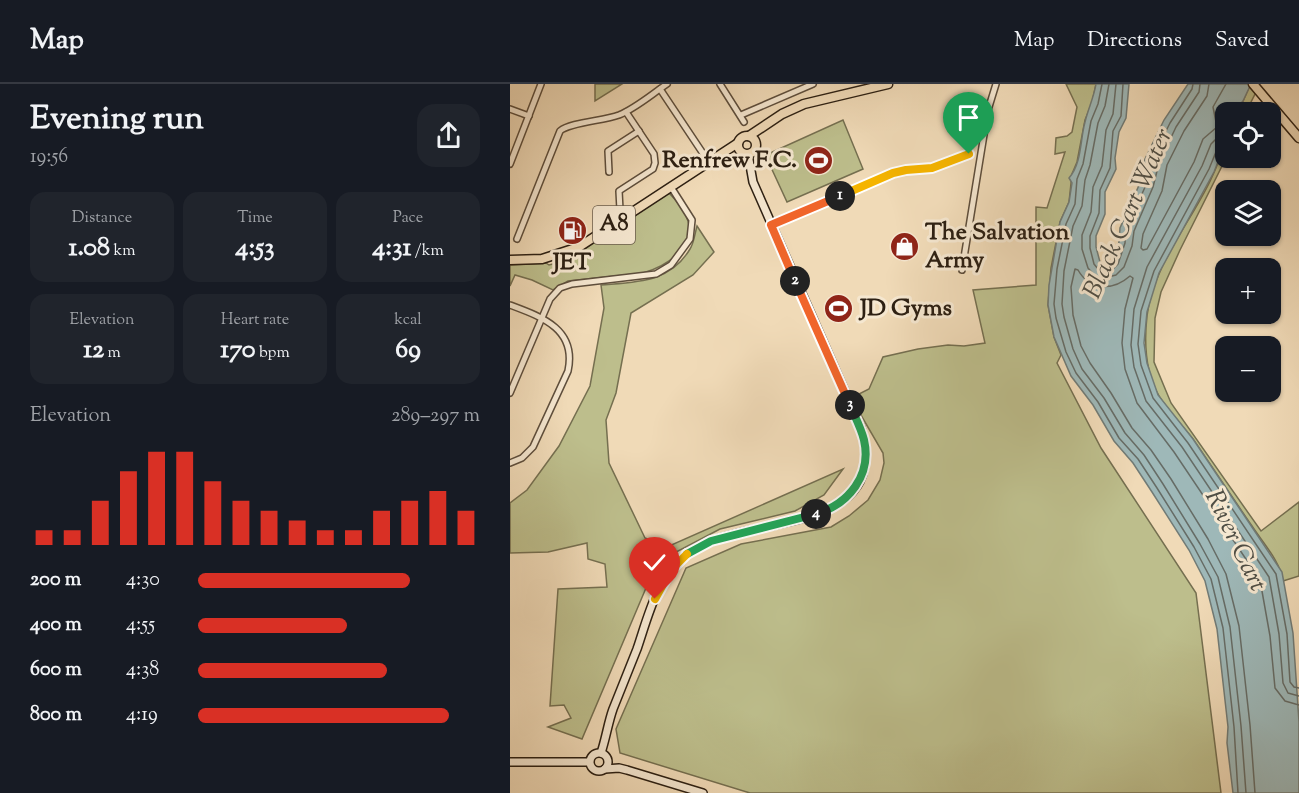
<!DOCTYPE html>
<html lang="en">
<head>
<meta charset="utf-8">
<style>
	body { margin:0; font-family:"Sorts Mill Goudy",serif; background:#20242c; color:#f1f3f6; height:100vh; display:flex; flex-direction:column; font-size:22px; white-space:nowrap }
	* { box-sizing:border-box; margin:0 }
	p { font-size:20px; color:#9ea1a6 }
	.icon { flex:none; width:33px; height:33px; fill:none; stroke:currentColor; stroke-width:2; stroke-linecap:round; stroke-linejoin:round }
	.map { position:relative; flex:1; overflow:hidden }
	.side { display:flex; flex-direction:column; background:#171b24; width:510px }
	.side>* { flex:none }
	.controls { position:absolute; left:705px; top:18px; display:grid; gap:12px }
	.controls a { display:grid; place-items:center; width:66px; height:66px; border-radius:12px; background:#171b24; box-shadow:0 2px 4px #0004; font-size:30px }
	.pin { position:absolute; display:grid; place-items:center; width:51px; height:51px; color:#fff; margin:-62px -26px; border-radius:50% 50% 50% 0; rotate:-45deg; box-shadow:0 0 6px #0007 }
	.pin .icon { rotate:45deg }
	.km { position:absolute; width:30px; height:30px; margin:-15px; border-radius:50%; background:#222; color:#fff; font-size:16px; line-height:30px; text-align:center }
	.round { display:grid; place-items:center; flex:none; width:63px; height:63px; border-radius:18px; background:#20242c }
	.headline { display:flex; align-items:center; justify-content:space-between; height:102px; padding:0 30px }
	h1 { font-size:33px; font-weight:700; line-height:45px }
	.metrics { display:grid; grid-template-columns:repeat(3,1fr); gap:9px; height:102px; padding:6px 30px }
	.metrics div { display:grid; align-content:center; border-radius:15px; background:#20242c; text-align:center }
	.metrics b { font-size:26px; font-weight:700 }
	.metrics small { font-size:16px; font-weight:400 }
	.metrics p { font-size:16px }
	.chart { height:168px; padding:12px 30px }
	.chart p { display:flex; justify-content:space-between }
	.chart svg { width:100%; height:108px; margin-top:6px; stroke:#d93025; stroke-width:6 }
	ul { padding:0 30px; list-style:none; font-size:20px }
	li { display:grid; grid-template-columns:96px 72px 1fr; align-items:center; height:45px }
	li i { height:15px; border-radius:8px; background:#d93025 }
	header { display:flex; align-items:center; gap:36px; box-sizing:border-box; height:84px; padding:0 30px; background:#171b24; border-bottom:2px solid #363941 }
	header strong { font-size:28px }
	nav { display:flex; gap:33px; margin-inline-start:auto; font-size:21px }
	main { display:flex; flex:1; min-height:0 }
	.map>svg:first-child { display:block }
</style>
</head>
<body>
<header>
<strong>Map</strong>
<nav><a>Map</a><a>Directions</a><a>Saved</a></nav>
</header>
<main>
<section class="side">
<div class="headline"><div><h1>Evening run</h1><p>19:56</p></div><a class="round"><svg class="icon" aria-label="share" viewBox="0 0 24 24"><path d="M12 15V3M7 8l5-5 5 5M5 13v7h14v-7"/></svg></a></div>
<div class="metrics">
<div><p>Distance</p><b>1.08<small> km</small></b></div>
<div><p>Time</p><b>4:53</b></div>
<div><p>Pace</p><b>4:31<small> /km</small></b></div>
</div>
<div class="metrics">
<div><p>Elevation</p><b>12<small> m</small></b></div>
<div><p>Heart rate</p><b>170<small> bpm</small></b></div>
<div><p>kcal</p><b>69</b></div>
</div>
<div class="chart"><p><span>Elevation</span>289–297 m</p>
<svg viewBox="0 0 160 44" preserveAspectRatio="none"><path d="M5 44V38M15 44V38M25 44V26M35 44V14M45 44V6M55 44V6M65 44V18M75 44V26M85 44V30M95 44V34M105 44V38M115 44V38M125 44V30M135 44V26M145 44V22M155 44V30"/></svg>
</div>
<ul>
<li><b>200 m</b>4:30<i style="width:75%"></i></li>
<li><b>400 m</b>4:55<i style="width:53%"></i></li>
<li><b>600 m</b>4:38<i style="width:67%"></i></li>
<li><b>800 m</b>4:19<i style="width:89%"></i></li>
</ul>
</section>
<div class="map">
<svg width="789" height="709" viewBox="0 0 789 709">
	<rect width="100%" height="100%" fill="#f0dab7"/>
	<filter id="stains"><feTurbulence type="fractalNoise" baseFrequency=".00333" numOctaves="4"/><feColorMatrix values="0 0 0 0 .2 0 0 0 0 .09 0 0 0 0 .02 0 0 0 .5 -.17"/></filter>
	<radialGradient id="worn" r=".72"><stop offset=".6" stop-color="#630" stop-opacity="0"/><stop offset="1" stop-color="#630" stop-opacity=".3"/></radialGradient>
	<g fill="#bdbe8c" stroke="#756f50" stroke-width="1.5">
		<path d="M85,0h27l-27,17z"/>
		<path d="M556,0h30l-4,19 -7,17 -8,42 -5,12 -3,28 -9,20 -9,46 -3,37 6,32 7,18 -4,8 44,85 95,145 25,200h-471l-130,-40 -4,-24 70,-161 55,-24 90,-17 18,-11 19,-16 12,-20 4,-17 -1,-10 -32,-55 18,-9 14,-32 35,-8 30,-4 16,1 21,-3 -12,-53 63,-5v-78l11,1 18,-56 -10,2 1,-16 11,-2 5,-4 5,-25z"/>
		<path d="M740,1l6,7 -10,20h-12l9,-11z"/>
		<path d="M333,36l20,49 -76,33 -18,-39 -1,-9z"/>
		<path d="M715,53l1,21 -46,92 -19,42 -6,26 -1,44 17,41 90,128 38,-29v74l-16,5c-3,-20 -20,-38 -31,-55 -20,-29 -39,-58 -59,-87 -11,-14 -25,-28 -34,-43 -14,-24 -15,-53 -12,-80 8,-66 67,-115 78,-179z"/>
		<path d="M159,109c7,7 16,18 19,28 9,27 -24,46 -45,52l-75,8 -15,9 -21,-10 -17,-5 -5,11v-21l36,-2 3,2 19,-5z"/>
		<path d="M187,142l17,26 -21,23 -62,38 -15,80 -10,27 3,43 36,75 22,9 176,-78 -19,26 -29,16 -75,18 -63,33 -75,177 -34,-12 23,-9 -7,-13 -14,1 8,-117 49,-2 -2,-23 -17,-5 -1,-16 -39,9 -38,1v-50l17,-13 32,-44 31,-60 14,-78 -3,-23c35,-3 69,-2 89,-36 4,-6 5,-16 7,-23z"/>
	</g>
	<path fill="#9eb8b8" stroke="#717b76" stroke-width="1.5" d="M586,0h33l-3,34 -7,14 -4,26 1,11 -11,23v22l-9,22v11l4,15 5,3 8,-4 6,-19 1,-14 20,-45 5,-24 19,-39 24,-36h63l-8,17 -10,11h-7l-3,37 -9,23 -55,101 -12,39 -3,31 3,20 11,32 35,44 89,133 11,61 6,89v71h-66l-6,-50 1,-16 -11,-98 -12,-48 -16,-31 -37,-58 -19,-29 -19,-22 -21,-36 -22,-29 -17,-39 -6,-32 1,-20 11,-63 9,-20 3,-19 -3,-5c13,-15 11,-38 16,-56 3,-13 9,-25 11,-38z"/>
	<g fill="none" stroke-linecap="round" stroke-linejoin="round">
		<g stroke="#666c66" stroke-width="1.5">
			<path d="M592,0l-4,20 -7,17 -8,43 -6,15 -2,25 -9,20 -9,45 -3,35 2,14 10,34 10,21 22,29 21,36 19,21 19,29 37,59 17,32 12,49 11,99 4,66"/>
			<path d="M599,0l-4,22 -7,17 -8,42 -5,15 -3,26 -9,20 -9,45 -2,33 2,13 9,32 9,20 22,29 21,35 19,22 19,29 37,60 18,33 12,50 11,99 5,67"/>
			<path d="M606,0l-3,30 -7,16 -4,36 -9,21 -2,25 -9,23v14l6,19 7,8 9,2 12,-3 8,-8 8,-21 2,-15 19,-44 6,-24 17,-36 23,-35 1,-8"/>
			<path d="M613,0l-2,32 -8,15 -3,37 -10,22 -1,23 -9,23v12l4,16 4,5 6,2 9,-2 5,-5 7,-21 1,-14 20,-44 5,-24 19,-38 22,-34 1,-5"/>
			<path d="M699,0l-2,12 -23,35 -17,34 -5,26 -19,43 -2,14 2,2 4,-1 47,-87 9,-23 14,-12 -4,-20 13,-23"/>
			<path d="M716,52l-9,2 -6,6 -9,22 -55,101 -13,42 -3,36 3,22 12,34 36,46 87,130 10,57 4,49 5,10 11,3"/>
			<path d="M716,60l-8,3 -9,22 -55,102 -13,40 -3,33 3,21 12,33 35,45 88,131 11,60 3,48 4,5 5,1"/>
			<path d="M745,709l-5,-68 -11,-99 -13,-52 -18,-35 -37,-60 -20,-29 -19,-22 -21,-35 -21,-30 -9,-17 -8,-31 -2,-28 4,-18 3,1c12,21 35,21 52,6l3,2 -8,31 -3,34 3,26 12,34 37,49 86,128 10,56 5,52 10,13 14,4"/>
		</g>
		<defs>
			<g id="street">
				<path d="M210,0l24,38"/>
				<path d="M150,5l48,72"/>
				<path d="M0,25l19,7"/>
				<path d="M231,31l72,-31"/>
				<path d="M0,80l31,-80"/>
				<path d="M99,88l-1,-21 31,-20"/>
				<path d="M110,126l-1,-19 34,-22 2,-6 -1,-9 -28,-42"/>
				<path d="M261,141l122,-52 13,-4 26,-1 37,-14"/>
				<path d="M7,155l43,-108c11,-9 43,-10 59,-16 17,-7 33,-21 48,-31"/>
				<path d="M452,186l26,-160 8,-26"/>
				<path d="M0,221c32,12 67,24 58,66l-35,76 -11,11 -12,5"/>
				<path d="M0,309l40,-94 10,-11 12,-4 84,-10 15,-9 19,-26 2,-19 -21,-33"/>
			</g>
			<g id="secondary">
				<circle cx="89" cy="678" r="9"/>
				<path d="M91,669c5,-15 7,-30 12,-44 8,-20 16,-40 24,-60 11,-32 19,-69 46,-92 54,-47 211,-15 178,-129l-108,-246 -5,-28"/>
				<path d="M0,678h79"/>
				<path d="M95,685l14,-1 8,2 76,23"/>
			</g>
			<g id="primary">
				<path d="M743,0l46,54"/>
				<circle cx="237" cy="61" r="9"/>
				<path d="M239,52l33,-22 22,-10 84,-20"/>
				<path d="M0,176l32,-1 37,-12 159,-104"/>
			</g>
		</defs>
		<use href="#street" stroke="#5e4e3c" stroke-width="8"/>
		<use href="#secondary" stroke="#2d2013" stroke-width="10"/>
		<use href="#primary" stroke="#2d2013" stroke-width="11"/>
		<use href="#street" stroke="#f5e7d0" stroke-width="5"/>
		<use href="#secondary" stroke="#f5e7d0" stroke-width="7"/>
		<use href="#primary" stroke="#f0dab7" stroke-width="8"/>
	</g>
	<g fill="none" stroke-linecap="round" stroke-linejoin="round">
		<defs>
			<path id="split-1" d="M330,112l53,-23 13,-3 26,-2 37,-14"/>
			<path id="split-2" d="M285,197l-24,-56 69,-29"/>
			<path id="split-3" d="M285,197l55,124"/>
			<path id="split-4" d="M306,430c33,-10 56,-39 48,-74 -3,-12 -9,-23 -14,-35"/>
			<path id="split-5" d="M177,470l24,-13 105,-27"/>
			<path id="split-6" d="M145,515l16,-29 16,-16"/>
		</defs>
		<use href="#split-1" stroke="#fff" stroke-width="12"/>
		<use href="#split-2" stroke="#fff" stroke-width="12"/>
		<use href="#split-3" stroke="#fff" stroke-width="12"/>
		<use href="#split-4" stroke="#fff" stroke-width="12"/>
		<use href="#split-5" stroke="#fff" stroke-width="12"/>
		<use href="#split-6" stroke="#fff" stroke-width="12"/>
		<use href="#split-1" stroke="#f5b400" stroke-width="8"/>
		<use href="#split-2" stroke="#f0652b" stroke-width="8"/>
		<use href="#split-3" stroke="#f0652b" stroke-width="8"/>
		<use href="#split-4" stroke="#22a559" stroke-width="8"/>
		<use href="#split-5" stroke="#22a559" stroke-width="8"/>
		<use href="#split-6" stroke="#f5b400" stroke-width="8"/>
	</g>
	<defs>
		<symbol id="stadium-disc" viewBox="-11 -11 22 22"><circle r="9.5" fill="#8f2418" stroke="#f5e7d0"/><path d="M0-5a6.5 5 0 1 0 0 10a6.5 5 0 1 0 0-10ZM-3.5-1.8h7v3.6h-7Z" fill="#fff"/></symbol>
		<symbol id="fuel-disc" viewBox="-11 -11 22 22"><circle r="9.5" fill="#8f2418" stroke="#f5e7d0"/><path d="M-5.5-6h7V0h2V4h1.3V-2.5L3-4.5l.8-.8L6-3V5H2.5V1h-1V6h-7ZM-4.2-4.7v3.2H.2V-4.7Z" fill="#fff"/></symbol>
		<symbol id="shop-disc" viewBox="-11 -11 22 22"><circle r="9.5" fill="#8f2418" stroke="#f5e7d0"/><path d="M-5-2.5h2.3a2.7 3.5 0 0 1 5.4 0H5L5.5 6h-11ZM-1.5-2.5h3a1.5 2.3 0 0 0-3 0Z" fill="#fff"/></symbol>
	</defs>
	<g fill-rule="evenodd">
		<use href="#stadium-disc" x="292" y="60" width="33" height="33"/>
		<use href="#fuel-disc" x="46" y="130" width="33" height="33"/>
		<use href="#shop-disc" x="378" y="146" width="33" height="33"/>
		<use href="#stadium-disc" x="312" y="208" width="33" height="33"/>
	</g>
	<g text-anchor="middle" dominant-baseline="central" stroke-width="6" stroke-linejoin="round" paint-order="stroke">
		<rect fill="#f5e7d0" stroke="#695c4c" stroke-width="1.5" x="83" y="122" width="42" height="38" rx="4.5"/>
		<g font-size="22" font-weight="bold" fill="#2d2013">
			<text x="104" y="141">A8</text>
		</g>
		<g font-size="24" font-weight="bold" fill="#2d2013" stroke="#f5e7d0" text-anchor="start">
			<text x="287" y="77" text-anchor="end">Renfrew F.C.</text>
			<text x="415" y="149">The Salvation<tspan x="415" dy="28">Army</tspan></text>
			<text x="62" y="179" text-anchor="middle">JET</text>
			<text x="350" y="225">JD Gyms</text>
		</g>
		<g font-size="26" font-style="italic" fill="#4f4e45" stroke="#f5e7d0">
			<text transform="translate(619 130) rotate(-66)">Black Cart Water</text>
			<text transform="translate(725 457) rotate(64)">River Cart</text>
		</g>
	</g>
	<rect width="100%" height="100%" filter="url(#stains)"/>
	<rect width="100%" height="100%" fill="url(#worn)"/>
</svg>
<div class="controls">
<a><svg class="icon" aria-label="locate" viewBox="0 0 24 24"><circle cx="12" cy="12" r="6"/><path d="M12 2v4M12 18v4M2 12h4M18 12h4"/></svg></a>
<a><svg class="icon" aria-label="layers" viewBox="0 0 24 24"><path d="M12 4l9 5-9 5-9-5zM3 14l9 5 9-5"/></svg></a>
<a>+</a>
<a>−</a>
</div>
<div class="pin" style="left:459px;top:70px;background:#1e9e55"><svg class="icon" aria-label="arrive" viewBox="0 0 24 24"><path d="M6 21V4h12l-3 4 3 4H6"/></svg></div>
<div class="pin" style="left:145px;top:515px;background:#d93025"><svg class="icon" aria-label="check" viewBox="0 0 24 24"><path d="M5 12l5 5 9-10"/></svg></div>
<b class="km" style="left:330px;top:112px">1</b>
<b class="km" style="left:285px;top:197px">2</b>
<b class="km" style="left:340px;top:321px">3</b>
<b class="km" style="left:306px;top:430px">4</b>
</div>
</main>
</body>
</html>
